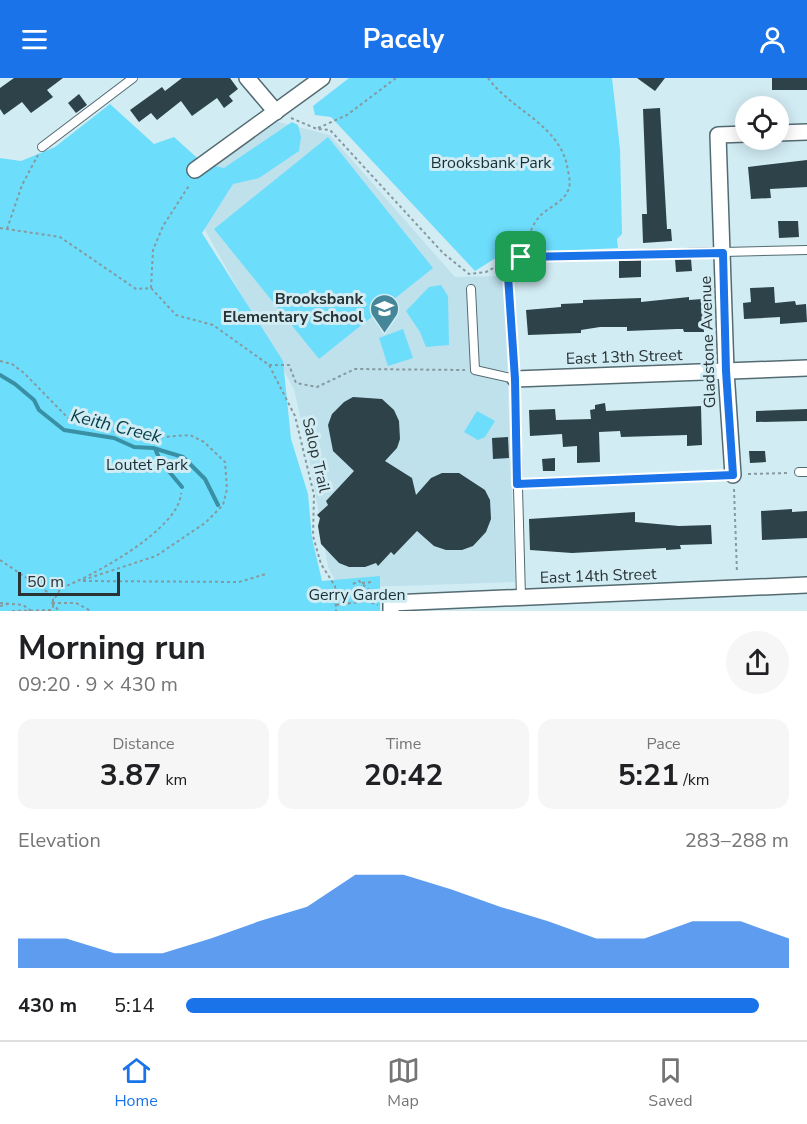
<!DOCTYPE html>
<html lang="en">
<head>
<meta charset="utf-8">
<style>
	body { margin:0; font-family:"Nunito Sans",sans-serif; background:#f6f6f6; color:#202124; height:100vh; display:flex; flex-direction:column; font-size:22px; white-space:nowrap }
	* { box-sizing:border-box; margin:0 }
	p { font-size:20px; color:#757577 }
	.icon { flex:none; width:33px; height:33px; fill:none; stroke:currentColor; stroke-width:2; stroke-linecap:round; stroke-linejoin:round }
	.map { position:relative; height:533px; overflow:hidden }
	.side { display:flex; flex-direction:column; background:#fff; flex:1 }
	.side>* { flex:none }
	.tools { position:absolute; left:735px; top:18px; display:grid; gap:12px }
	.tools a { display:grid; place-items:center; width:54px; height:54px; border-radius:50%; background:#fff; box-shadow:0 3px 15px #0003; font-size:30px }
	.scale { position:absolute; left:18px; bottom:15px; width:102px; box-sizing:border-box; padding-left:6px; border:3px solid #293336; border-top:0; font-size:16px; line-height:21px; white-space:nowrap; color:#293336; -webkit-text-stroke:4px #d2ecf4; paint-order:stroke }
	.pin { position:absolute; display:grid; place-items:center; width:51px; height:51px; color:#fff; margin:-26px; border-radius:12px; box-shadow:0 3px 9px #0006 }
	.round { display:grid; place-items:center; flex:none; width:63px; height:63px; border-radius:32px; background:#f6f6f6 }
	.headline { display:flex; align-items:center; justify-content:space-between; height:102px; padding:0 18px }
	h1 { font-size:33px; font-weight:700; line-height:45px }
	.figures { display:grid; grid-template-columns:repeat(3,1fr); gap:9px; height:102px; padding:6px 18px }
	.figures div { display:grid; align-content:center; border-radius:15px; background:#f6f6f6; text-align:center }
	.figures b { font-size:30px; font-weight:700 }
	.figures small { font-size:16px; font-weight:400 }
	.figures p { font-size:16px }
	.chart { height:168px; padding:12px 18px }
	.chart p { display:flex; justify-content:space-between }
	.chart svg { width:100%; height:108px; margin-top:6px; fill:#1a73e8; opacity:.7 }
	ul { padding:0 18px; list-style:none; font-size:20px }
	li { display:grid; grid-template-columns:96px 72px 1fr; align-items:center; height:45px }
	li i { height:15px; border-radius:8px; background:#1a73e8 }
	header { display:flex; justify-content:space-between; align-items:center; height:78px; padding:0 18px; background:#1a73e8; color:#fff; font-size:27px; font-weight:700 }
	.tabs { display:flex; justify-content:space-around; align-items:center; height:84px; border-top:2px solid #e0e0e0; background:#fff; font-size:16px; color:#757577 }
	.tabs a { display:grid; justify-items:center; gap:3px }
	.tabs .on { color:#1a73e8 }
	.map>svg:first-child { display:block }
</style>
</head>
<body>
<header><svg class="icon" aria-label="menu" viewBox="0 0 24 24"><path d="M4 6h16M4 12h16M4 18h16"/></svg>Pacely<svg class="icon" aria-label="person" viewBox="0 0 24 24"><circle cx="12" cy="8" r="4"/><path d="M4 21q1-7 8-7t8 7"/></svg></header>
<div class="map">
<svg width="807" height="533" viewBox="0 0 807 533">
	<rect width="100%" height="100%" fill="#d2ecf4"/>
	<path fill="#bee1ec" d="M274,43l56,14 125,142 49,-1 11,306 -176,6 -11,-21 -19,-111 -15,-67 -108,-193 28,-35z"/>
	<g fill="#6cddfb">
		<path d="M349,0h263l8,71 2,85 -5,5 1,9 -76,4v-3l-24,-5 -43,27 -144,-154 -16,-2 -2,-9z"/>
		<path d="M110,26l44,40 20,-7 30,27 20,4 68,-46 6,3 3,12 -2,14 -40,27 -26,6 -31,49 81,128 8,78 17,55 4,44 10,43 58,-5v35h-380v-453l21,3 34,-14z"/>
		<path d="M328,59l105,131 -114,91 -105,-130z"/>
		<path d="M441,207l7,11 1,49 -23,2 -6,-15 -14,-21 23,-24z"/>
		<path d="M403,251l10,29 -25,8 -9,-28z"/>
		<path d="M477,333l18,10 -10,16 -7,3 -14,-8z"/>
	</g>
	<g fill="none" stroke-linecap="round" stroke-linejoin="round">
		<g stroke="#3990a5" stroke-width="4">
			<path d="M0,297l15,9 19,16 5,10 25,20 50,8 20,9 19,1 30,9 22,22 13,26"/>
			<path d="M156,373l5,11 21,25"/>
		</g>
	</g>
	<g fill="#2d4349">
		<path d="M14,0h49l-16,12 6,7 -22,16 -9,-11 -18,13 -4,-6v-21z"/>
		<path d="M182,0h48l8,11 -9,7 4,5 -9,7 -7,-10 -25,18 -11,-15 -24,19 -6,-7 -12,9 -9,-12 32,-23 3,4z"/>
		<path d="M637,0h28l-10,13z"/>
		<rect x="772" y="0" width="35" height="12"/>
		<path d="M79,16l8,11 -11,8 -8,-10z"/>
		<path d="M660,30l7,121h4l1,12 -29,2 -1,-29h5l-4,-105z"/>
		<path d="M807,82v27l-37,2 1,9 -20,1 -3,-32z"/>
		<path d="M778,143h20l1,16 -20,1z"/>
		<path d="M675,181h16l1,12 -16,1z"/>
		<path d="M641,182v17l-22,1v-17z"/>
		<path d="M774,209l1,16 20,-2 1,4 10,-1 1,18 -27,2v-7l-36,2 -1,-16 8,-1 -1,-14z"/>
		<path d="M689,219v3l13,-1 2,33h-20l-1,-3h-6l-50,2v-4h-27l-19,3v3l-53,2 -2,-25 35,-3v-3l22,-1v-3l58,-2v4z"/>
		<path d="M353,319l29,2 12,11 5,11 1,18 -3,9 -12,13 27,17 4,17 15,-17 11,-5h17l26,17 5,10 1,19 -5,13 -13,14 -11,4h-16l-12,-4 -17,-15 -23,24 -3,-3 -13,14 -2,-3 -11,4h-16l-10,-4 -18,-19 -3,-18 2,-8 -3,-3 11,-10 -2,-4 28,-30 -21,-20 -5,-26 4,-11 12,-12z"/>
		<path d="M605,325l1,8 95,-5 1,39 -15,1v-11l-66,2 -1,-6 -21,1 1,30 -23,1v-17l-14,1 -1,-13 -32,2 -1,-26 26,-1 1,11 35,-1 -1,-9 5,-1v-4z"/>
		<path d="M807,331v12l-51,1v-11z"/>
		<path d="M508,359l1,21 -16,1 -1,-21z"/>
		<path d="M749,373h16l1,11 -16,1z"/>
		<path d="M555,380v13h-12l-1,-12z"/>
		<path d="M792,431v3l15,-1v27l-45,2 -1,-29z"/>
		<path d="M635,434v10l44,4 32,-1 1,19 -32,1 1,4 -15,1v-2l-94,5 -42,-3 -1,-31z"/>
	</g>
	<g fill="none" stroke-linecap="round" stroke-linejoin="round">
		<defs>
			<g id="lane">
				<path d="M42,69l91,-69"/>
				<path d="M471,211l4,81 40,9"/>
				<path d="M799,394h8"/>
				<path d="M517,406l216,-9"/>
				<path d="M521,519l-6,-218 -8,-118 14,-4 286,-7"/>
			</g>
			<g id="street">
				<path d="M247,0l29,34"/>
				<path d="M778,55l29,-1"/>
				<path d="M195,92l127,-92"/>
				<path d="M515,301l292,-11"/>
				<path d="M733,397l-7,-104 -8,-236 28,-1"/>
				<path d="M391,533v-8l416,-18"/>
			</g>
		</defs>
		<use href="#lane" stroke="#546b72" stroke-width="10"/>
		<use href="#street" stroke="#546b72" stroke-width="18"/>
		<g stroke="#86999f" stroke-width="2" stroke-dasharray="3 3" stroke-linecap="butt">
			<path d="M488,0c23,32 69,45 79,87 1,7 4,16 2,23 -4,14 -21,19 -30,29 -7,8 -10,19 -14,29"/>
			<path d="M291,40l26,11 13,1 113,123 26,21 17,-2 11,-6"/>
			<path d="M318,50l29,-13 49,-37"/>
			<path d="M0,150l60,9 76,52 15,-1 25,27 37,10 56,40 26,51 19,79 -1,41 8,28 14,22 1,25"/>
			<path d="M7,151l15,-44 16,-30"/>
			<path d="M151,210l2,-38 10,-24 27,-42"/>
			<path d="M0,283l12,3 12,9 44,45 17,8 64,12 41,-3 14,7 21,20 2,27 -4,16 -18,18 -49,33 -76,25"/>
			<path d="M269,287h20l7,18 21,4 38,-18 110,1"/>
			<path d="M748,396l40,-1"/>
			<path d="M734,411l3,84"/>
			<path d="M0,482l49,33 4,6v12"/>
			<path d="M83,503l156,1 27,-8"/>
			<path d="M362,505l10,-1"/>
			<path d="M353,506l6,-3 17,15 -9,5"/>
			<path d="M0,525l23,2 8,6"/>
			<path d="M52,525l9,-15c30,-11 119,-59 120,-95"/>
			<path d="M52,525h24l15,8"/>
			<path d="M52,525l7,8"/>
			<path d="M336,527l31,-4 11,4"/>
			<path d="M0,528l8,-2"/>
			<path d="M12,533l41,-1"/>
		</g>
		<use href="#lane" stroke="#fff" stroke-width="8"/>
		<use href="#street" stroke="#fff" stroke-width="15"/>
	</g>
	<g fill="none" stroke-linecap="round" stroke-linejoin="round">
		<defs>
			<path id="route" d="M723,175l3,118 7,104 -216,9 -2,-105 -8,-118 14,-4z"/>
		</defs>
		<use href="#route" stroke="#fff" stroke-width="12"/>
		<use href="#route" stroke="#1a73e8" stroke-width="8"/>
	</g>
	<defs>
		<symbol id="school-pin" viewBox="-11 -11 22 30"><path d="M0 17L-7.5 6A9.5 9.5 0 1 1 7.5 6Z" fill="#458698" stroke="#d2ecf4"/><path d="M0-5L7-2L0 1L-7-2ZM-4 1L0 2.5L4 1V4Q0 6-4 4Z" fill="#fff"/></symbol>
	</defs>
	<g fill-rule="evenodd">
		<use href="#school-pin" x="368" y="214" width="33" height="45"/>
	</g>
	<g text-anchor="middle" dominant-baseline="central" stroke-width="6" stroke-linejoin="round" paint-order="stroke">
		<g font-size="16" fill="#192e34" stroke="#d2ecf4">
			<text x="491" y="85">Brooksbank Park</text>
			<text x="147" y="387">Loutet Park</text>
			<text x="357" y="517">Gerry Garden</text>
		</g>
		<g font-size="16" font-weight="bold" fill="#293336" stroke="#d2ecf4" text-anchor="end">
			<text x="363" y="221">Brooksbank<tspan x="363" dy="18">Elementary School</tspan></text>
		</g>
		<g font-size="16" fill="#293336" stroke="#d2ecf4">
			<text transform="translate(708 264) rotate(-92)">Gladstone Avenue</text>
			<text transform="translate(624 279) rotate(-2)">East 13th Street</text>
			<text transform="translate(316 377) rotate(77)">Salop Trail</text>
			<text transform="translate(598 498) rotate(-2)">East 14th Street</text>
		</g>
		<g font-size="18" font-style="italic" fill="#043c48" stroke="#d2ecf4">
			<text transform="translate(116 348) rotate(14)">Keith Creek</text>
		</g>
	</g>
</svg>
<div class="tools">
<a><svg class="icon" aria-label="locate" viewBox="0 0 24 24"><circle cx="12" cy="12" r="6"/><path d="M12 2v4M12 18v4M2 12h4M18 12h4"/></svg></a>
</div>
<div class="scale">50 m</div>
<div class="pin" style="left:521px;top:179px;background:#1e9e55"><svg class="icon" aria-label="arrive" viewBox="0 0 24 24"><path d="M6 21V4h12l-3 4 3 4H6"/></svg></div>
</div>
<section class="side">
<div class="headline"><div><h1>Morning run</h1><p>09:20 · 9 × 430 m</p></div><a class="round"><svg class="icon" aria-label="share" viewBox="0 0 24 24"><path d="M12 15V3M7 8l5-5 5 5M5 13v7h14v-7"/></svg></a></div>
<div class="figures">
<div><p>Distance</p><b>3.87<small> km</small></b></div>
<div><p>Time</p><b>20:42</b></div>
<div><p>Pace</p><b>5:21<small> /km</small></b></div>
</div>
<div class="chart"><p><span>Elevation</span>283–288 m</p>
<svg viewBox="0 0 160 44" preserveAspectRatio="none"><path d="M0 44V32L10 32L20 38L30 38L40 32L50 25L60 19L70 6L80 6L90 12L100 19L110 25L120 32L130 32L140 25L150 25L160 32V44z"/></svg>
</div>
<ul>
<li><b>430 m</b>5:14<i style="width:95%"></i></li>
</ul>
</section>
<nav class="tabs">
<a class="on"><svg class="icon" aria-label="home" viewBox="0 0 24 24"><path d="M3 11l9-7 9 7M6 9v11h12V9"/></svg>Home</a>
<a><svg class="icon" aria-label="map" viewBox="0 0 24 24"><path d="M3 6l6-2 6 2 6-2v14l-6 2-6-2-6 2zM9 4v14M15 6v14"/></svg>Map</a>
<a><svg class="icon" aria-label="saved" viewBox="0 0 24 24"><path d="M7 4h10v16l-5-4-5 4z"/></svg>Saved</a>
</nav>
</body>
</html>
